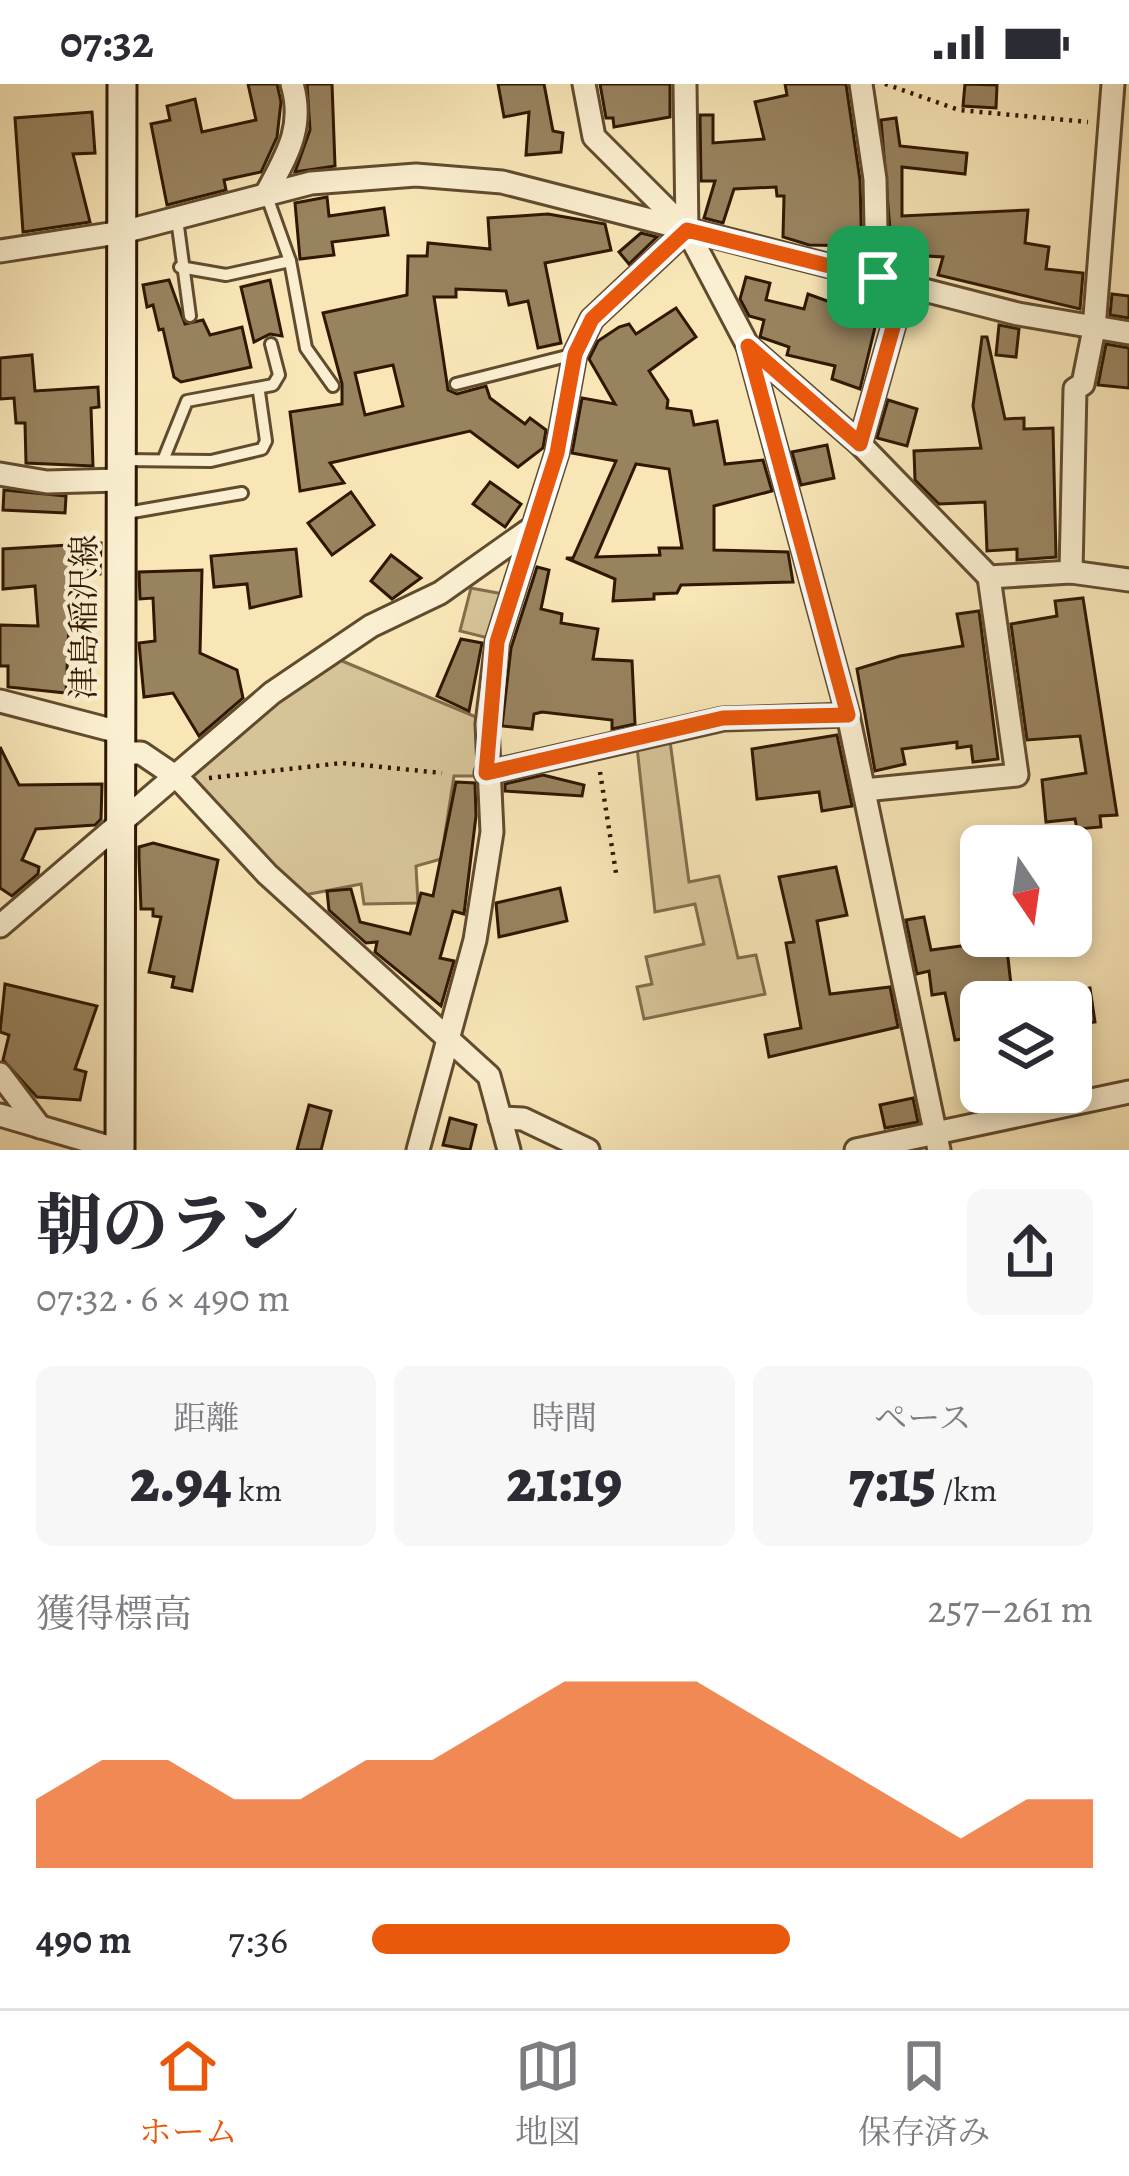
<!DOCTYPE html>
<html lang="ja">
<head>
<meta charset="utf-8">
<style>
	body { margin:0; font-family:Alegreya,"Noto Serif JP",serif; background:#f7f7f7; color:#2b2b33; height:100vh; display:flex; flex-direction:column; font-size:45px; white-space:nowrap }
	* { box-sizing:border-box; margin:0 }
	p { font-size:39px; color:#7c7c81 }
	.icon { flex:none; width:66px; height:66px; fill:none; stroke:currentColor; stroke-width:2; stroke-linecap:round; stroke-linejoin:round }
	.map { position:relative; height:1066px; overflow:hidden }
	.details { display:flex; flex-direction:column; background:#fff; flex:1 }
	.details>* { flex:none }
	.needle { width:78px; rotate:167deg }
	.fabs { position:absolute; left:960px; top:741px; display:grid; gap:24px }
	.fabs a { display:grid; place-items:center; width:132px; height:132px; border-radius:18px; background:#fff; box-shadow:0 6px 18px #0003; font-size:60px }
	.pin { position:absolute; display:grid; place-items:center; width:102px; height:102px; color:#fff; margin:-51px; border-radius:24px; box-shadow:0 6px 18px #0006 }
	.round { display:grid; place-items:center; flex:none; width:126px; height:126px; border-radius:18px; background:#f7f7f7 }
	.headline { display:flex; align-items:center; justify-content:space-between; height:204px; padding:0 36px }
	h1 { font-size:66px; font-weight:800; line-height:90px }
	.stats { display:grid; grid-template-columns:repeat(3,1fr); gap:18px; height:204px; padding:12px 36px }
	.stats div { display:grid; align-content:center; border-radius:18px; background:#f7f7f7; text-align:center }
	.stats b { font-size:60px; font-weight:800 }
	.stats small { font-size:33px; font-weight:400 }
	.stats p { font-size:33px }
	.chart { height:336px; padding:24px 36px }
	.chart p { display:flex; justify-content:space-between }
	.chart svg { width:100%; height:216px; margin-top:12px; fill:#ea580c; opacity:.7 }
	ul { padding:0 36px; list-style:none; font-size:39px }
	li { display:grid; grid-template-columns:192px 144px 1fr; align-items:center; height:90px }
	li i { height:30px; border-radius:15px; background:#ea580c }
	.status { display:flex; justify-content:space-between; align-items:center; height:84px; padding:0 60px; background:#fff; direction:ltr }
	.status svg { height:33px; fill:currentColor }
	.menu { display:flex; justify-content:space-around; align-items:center; height:168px; border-top:3px solid #e1e1e2; background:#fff; font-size:33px; color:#7c7c81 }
	.menu a { display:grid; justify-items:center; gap:6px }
	.menu .on { color:#ea580c }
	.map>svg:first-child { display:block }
</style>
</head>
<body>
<div class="status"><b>07:32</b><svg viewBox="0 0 49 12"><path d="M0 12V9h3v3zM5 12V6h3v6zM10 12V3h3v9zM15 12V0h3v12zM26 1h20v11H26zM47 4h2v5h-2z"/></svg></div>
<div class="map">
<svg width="1129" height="1066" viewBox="0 0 1129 1066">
	<rect width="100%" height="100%" fill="#f8e6b7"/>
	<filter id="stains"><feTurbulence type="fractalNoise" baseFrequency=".00167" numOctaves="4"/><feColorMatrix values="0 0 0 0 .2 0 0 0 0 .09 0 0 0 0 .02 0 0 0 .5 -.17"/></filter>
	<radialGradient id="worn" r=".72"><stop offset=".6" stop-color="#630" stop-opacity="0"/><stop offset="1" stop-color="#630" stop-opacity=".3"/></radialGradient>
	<g fill="#d6c398" stroke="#826d4c" stroke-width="3">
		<path d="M471,504l32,6 -11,45 -32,-8z"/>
		<path d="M335,574l146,61 -2,57h-25l-13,83 -25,7 2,37 -54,1 -3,-20 -62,12 -110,-120 92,-84z"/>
		<path d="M670,657l19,141 30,-6 19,82 18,-3 9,39 -121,25 -7,-32 15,-3 -6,-27 58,-13 -9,-40 -40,8 -18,-165z"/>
	</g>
	<g fill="#98835f" stroke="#2f1700" stroke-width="3" fill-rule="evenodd">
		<path d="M248,0h29l4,18 -4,35 -16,35 -37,8 2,10 -59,15 -16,-81 19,-4 -3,-14 28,-7 7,33 54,-12z"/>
		<path d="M307,0h25l3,82 -40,6 15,-42z"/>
		<path d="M498,0h46l9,47 10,2 -2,19 -35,3 3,-43 -25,5z"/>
		<path d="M600,0h70v33l-56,10 -1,-9h-7z"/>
		<path d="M785,0h61l14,96 2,76 -4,-10 -49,-1 -26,-8 1,-41h-7l-1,-9 -42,2 -11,34 -19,-5 11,-37h-14l-1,-66h13v28l51,-4 -9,-37 32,-7z"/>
		<path d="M965,0l32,1 -1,23 -33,-2z"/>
		<path d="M92,28l3,41 -22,1 17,68 -67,10 -8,-114z"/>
		<path d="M896,34l4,28 67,7 -2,21 -63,-7v49l126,-6 -3,33 24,4 -3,22 37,4 -3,36 -142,-34 5,-18 -51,-3 -11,-134z"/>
		<path d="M327,113l2,19 55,-8 4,27 -56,7 2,13 -34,4 -5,-56z"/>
		<path d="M548,130l57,10 6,26 -66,13 16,80 -23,5 -10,-47 -19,4 -3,-14 -50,-2v8h-22l14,93 9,4 29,-8 4,12 35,26 5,-6 16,12 -3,18 -25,19 -48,-36 -140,32 14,20 -44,8 -10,-79 52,-8v-20l-19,-71 84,-18 1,-39h19l1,-13 62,6 -2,-31zM393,281l10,41 -38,9 -10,-42z"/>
		<path d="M641,149l16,4 -28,27 -10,-12z"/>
		<path d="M746,193l24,6 -4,17 38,9 4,-15 69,25 -17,70 -28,-10 3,-13 -48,-11 2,-8 -29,-10 4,-17 -15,-4 -9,-17z"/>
		<path d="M169,196l16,44 18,-4 7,15 32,-8 9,40 -70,15 -7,-5 -11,-48 -4,1 -6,-25 -6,2 -4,-22z"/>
		<path d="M270,196l12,56 -12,-2 -16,8 -13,-55z"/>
		<path d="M1112,210l17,2v22l-19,-3z"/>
		<path d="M676,224l20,29 -47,34 19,29 -1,8 24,3 3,14 23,-4 8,43 38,-4 9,31 -58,15v44l74,2 5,30 -112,3 -4,8 -23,1v5l-41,2 2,-22 -49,-21h7l43,-97 -44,-8 10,-55 33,6 -26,-45 9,-18 21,-14 10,-3 7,10zM636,380l33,5 13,79h-23l1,7 -64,2z"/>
		<path d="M999,241l20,4 -3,28 -20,-2z"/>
		<path d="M982,253h5l18,82 19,-1v11l29,-1 3,129 -39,3v-11l-30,2 -2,-49 -46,2 -24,-24 -1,-29 67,-3 -8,-42z"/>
		<path d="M1106,260l23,4v40l-31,-3z"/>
		<path d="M32,271l3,36 63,-4 1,20 -8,1 2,58 -67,-3 -1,-40h-9l-2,-25 -14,1v-41z"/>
		<path d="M888,316l29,9 -10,37 -30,-8z"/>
		<path d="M827,361l7,33 -33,7 -9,-33z"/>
		<path d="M490,398l31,22 -16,23 -32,-23z"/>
		<path d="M4,406l62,6 -1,17 -62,-3z"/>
		<path d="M351,408l23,33 -42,30 -24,-32z"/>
		<path d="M101,459l-1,31 -14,-1 3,50 -20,2 -3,68 -58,-6v-21h-8v-41l38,1 -3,-40 -32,3v-40z"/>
		<path d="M296,465l5,47 -51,12 -3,-24 -33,3 -3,-31z"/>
		<path d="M391,471l30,23 -29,21 -21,-18z"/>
		<path d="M537,483l12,3 -8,39 21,5 -1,9 37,6 -5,30 39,2 3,63 -23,5v-9l-70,-8 -8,2 -2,15 -30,-3 9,-78z"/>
		<path d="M202,486l-2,83 37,17 6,28 -44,38 -26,-43 -29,4 -5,-54 16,-2 -2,-43 -13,1 -1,-27z"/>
		<path d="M1083,514l34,217 -17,1 1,11 -24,2 -2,-10 -29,3 -4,-42 44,-7 -6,-37 -53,4 -16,-116 46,-8 -2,-15z"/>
		<path d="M979,527l19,148 -25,3 -2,-16 -14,2v-6l-55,7 3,15 -30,7 -18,-102 43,-13 63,-10 -6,-32z"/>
		<path d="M461,555l21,4 -13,68 -32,-15z"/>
		<path d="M837,651l15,71 -30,5 -3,-19 -62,7 -5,-50z"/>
		<path d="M0,663l19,38 83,-1 -1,35 -6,6 -59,4 -14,31 17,7 -1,7 -26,22 -12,-8z"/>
		<path d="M543,691l41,10 -2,11 -77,-5v-7z"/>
		<path d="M456,698l19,1 1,33 -12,98 -11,-3 -13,47 14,3 -13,45 -66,-54 2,-10 -11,1 -37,-33 -2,-19 24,-2 9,33 50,12 11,-41 12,3z"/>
		<path d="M153,759l65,17 -26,131 -20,-4 2,-10 -25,-5 12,-55 -8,-1v-7h-12l-2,-51v-11z"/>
		<path d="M836,783l11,48 -30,6 13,73 60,-7 8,40 -129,30 -4,-22 36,-7 -15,-85 8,-1 -15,-65z"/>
		<path d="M560,804l7,33 -68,16 -3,-34z"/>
		<path d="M924,833l7,33 75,-10 5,45 -30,4v47l-26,4 -10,-47 -13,2 -3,-24 -12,3 -11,-54z"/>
		<path d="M5,900l92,22 -22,63 11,3 -6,28 -43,-3 -34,-37 6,-25 -9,-3z"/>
		<path d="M1090,904l5,34 -24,3v-34z"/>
		<path d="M913,1014l5,24 -33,6 -5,-23z"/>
		<path d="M309,1021l22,6 -10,39h-24z"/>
		<path d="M450,1034l26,7 -6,25 -27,-5z"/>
	</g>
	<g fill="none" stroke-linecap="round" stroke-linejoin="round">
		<defs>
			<g id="lane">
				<path d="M266,110l24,67 16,87 27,38"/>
				<path d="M177,135l13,97"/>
				<path d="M180,183l46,8 64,-14"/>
				<path d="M456,300l119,-30"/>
				<path d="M164,374l23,-57 86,-16 6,-10 -8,-31"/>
				<path d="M123,376l88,1 51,-12 4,-8 -7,-49"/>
				<path d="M121,430l121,-21"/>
			</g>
			<g id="street">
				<path d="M584,0l10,53 93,93 61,116 100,369 91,435"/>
				<path d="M861,0l14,95 2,98"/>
				<path d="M266,110c20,-38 39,-66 26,-110"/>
				<path d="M0,167l123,-19 188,-49 105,-8 86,7 516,132 111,19"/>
				<path d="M748,262l112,98 129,133 82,-5 58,8"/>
				<path d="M860,360l45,-159"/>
				<path d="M0,390l47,8 72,-2"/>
				<path d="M1071,488l4,-183 8,-5 11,-55 19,-245"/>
				<path d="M0,617l119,31"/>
				<path d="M119,669h22l37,25 89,96 222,202 20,74"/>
				<path d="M486,689l237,-54 125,-4"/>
				<path d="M864,706l153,-15 -28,-198"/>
				<path d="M0,842l272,-233 99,-67 69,-33 89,-63"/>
				<path d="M0,990l40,53"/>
				<path d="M0,1031l119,35"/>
				<path d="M500,1034l23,1 65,31"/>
				<path d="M418,1066l57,-210 17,-108 -5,-108 10,-82 60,-189 18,-99 17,-35 95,-89 -2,-146"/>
				<path d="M856,1066l273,-58"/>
			</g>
			<path id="secondary" d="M120,1066l2,-1066"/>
		</defs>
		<use href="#lane" stroke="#614b2e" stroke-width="16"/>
		<use href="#street" stroke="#614b2e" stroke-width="27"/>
		<use href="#secondary" stroke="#2f1700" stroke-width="33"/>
		<g stroke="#2f1700" stroke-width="4.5" stroke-dasharray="3 6" stroke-linecap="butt">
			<path d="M885,0l74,26 129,12"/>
			<path d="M600,688l16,101"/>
			<path d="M209,694l133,-15 100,10"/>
		</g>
		<use href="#lane" stroke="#faefd0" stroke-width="10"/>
		<use href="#street" stroke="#faefd0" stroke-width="21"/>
		<use href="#secondary" stroke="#faefd0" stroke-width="27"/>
	</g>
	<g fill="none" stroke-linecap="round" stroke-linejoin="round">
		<defs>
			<path id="route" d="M687,146l218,55 -45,159 -112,-98 100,369 -125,3 -237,55 11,-131 60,-189 18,-99 17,-35z"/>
		</defs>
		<use href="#route" stroke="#fff" stroke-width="24"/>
		<use href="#route" stroke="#ea580c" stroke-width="15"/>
	</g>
	<g text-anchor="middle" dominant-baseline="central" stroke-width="9" stroke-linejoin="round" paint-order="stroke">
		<g font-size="33" fill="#2f1700" stroke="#faefd0">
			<text transform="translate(83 533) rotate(-90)">津島稲沢線</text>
		</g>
	</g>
	<rect width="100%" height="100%" filter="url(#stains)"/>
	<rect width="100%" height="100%" fill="url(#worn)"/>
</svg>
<div class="fabs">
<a><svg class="needle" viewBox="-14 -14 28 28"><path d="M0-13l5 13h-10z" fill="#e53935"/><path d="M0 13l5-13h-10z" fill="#7c7c81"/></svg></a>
<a><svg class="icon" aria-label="layers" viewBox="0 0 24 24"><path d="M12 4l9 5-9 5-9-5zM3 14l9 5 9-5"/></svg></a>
</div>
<div class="pin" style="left:878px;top:193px;background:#1e9e55"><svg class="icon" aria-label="arrive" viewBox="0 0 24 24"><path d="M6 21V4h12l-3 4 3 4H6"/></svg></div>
</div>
<section class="details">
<div class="headline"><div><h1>朝のラン</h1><p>07:32 · 6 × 490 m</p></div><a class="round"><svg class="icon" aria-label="share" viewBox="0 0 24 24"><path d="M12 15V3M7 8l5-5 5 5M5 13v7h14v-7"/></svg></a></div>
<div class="stats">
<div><p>距離</p><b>2.94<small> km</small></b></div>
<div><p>時間</p><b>21:19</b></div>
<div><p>ペース</p><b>7:15<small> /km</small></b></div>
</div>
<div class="chart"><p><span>獲得標高</span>257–261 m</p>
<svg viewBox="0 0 160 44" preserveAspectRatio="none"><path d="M0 44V30L10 22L20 22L30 30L40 30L50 22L60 22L70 14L80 6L90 6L100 6L110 14L120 22L130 30L140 38L150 30L160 30V44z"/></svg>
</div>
<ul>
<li><b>490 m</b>7:36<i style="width:58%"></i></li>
</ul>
</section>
<nav class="menu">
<a class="on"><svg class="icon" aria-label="home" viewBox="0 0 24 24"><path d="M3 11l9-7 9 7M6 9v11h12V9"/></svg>ホーム</a>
<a><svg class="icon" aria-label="map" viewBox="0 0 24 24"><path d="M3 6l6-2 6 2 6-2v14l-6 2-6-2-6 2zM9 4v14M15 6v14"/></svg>地図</a>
<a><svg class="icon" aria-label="saved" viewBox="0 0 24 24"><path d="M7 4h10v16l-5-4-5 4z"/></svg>保存済み</a>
</nav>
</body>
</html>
